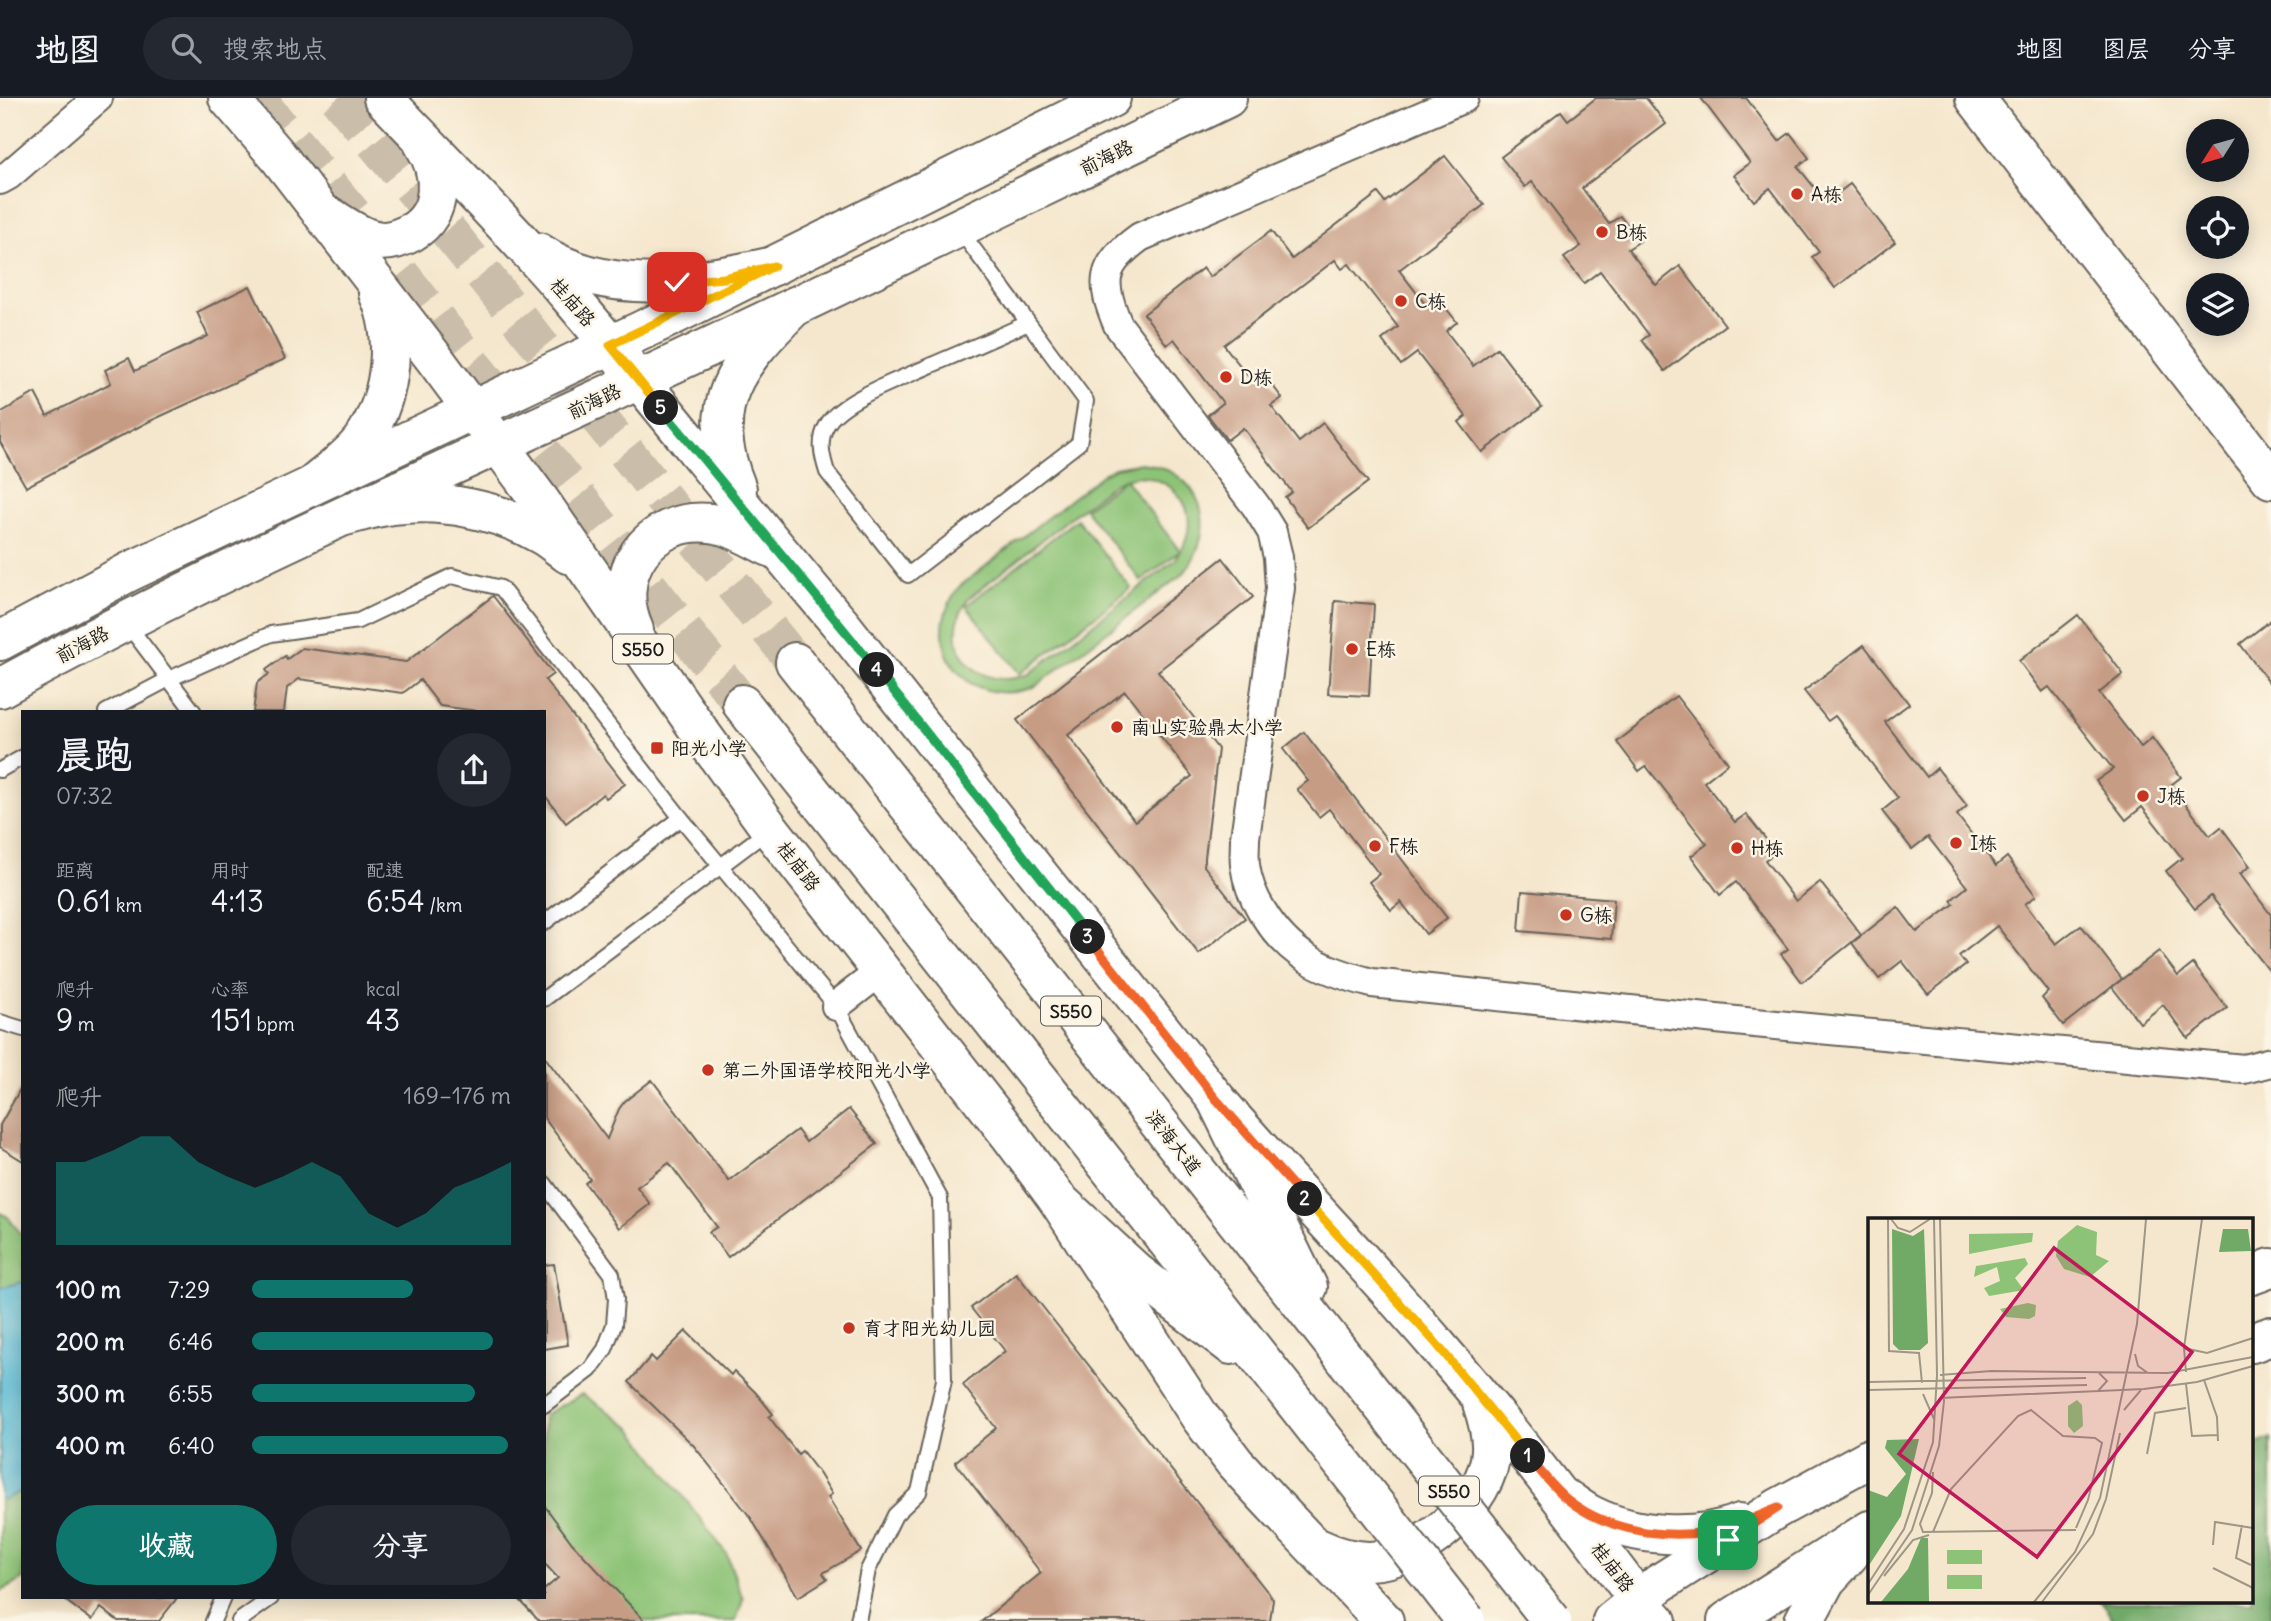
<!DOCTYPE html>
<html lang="zh">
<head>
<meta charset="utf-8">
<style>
	body { margin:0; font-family:Delius,"LXGW WenKai TC",sans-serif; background:#242831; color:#f1f3f6; height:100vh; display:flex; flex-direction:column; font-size:26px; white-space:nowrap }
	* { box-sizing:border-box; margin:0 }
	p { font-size:23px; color:#9ea1a6 }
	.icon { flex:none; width:38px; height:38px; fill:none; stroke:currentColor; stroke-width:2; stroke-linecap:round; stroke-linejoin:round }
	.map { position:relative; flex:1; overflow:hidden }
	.drawer { position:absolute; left:21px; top:612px; width:525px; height:889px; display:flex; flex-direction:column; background:#171b24; border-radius:0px; box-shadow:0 4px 18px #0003 }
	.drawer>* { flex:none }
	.needle { width:46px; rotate:233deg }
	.tools { position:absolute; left:2186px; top:21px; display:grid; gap:14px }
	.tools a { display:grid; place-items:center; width:63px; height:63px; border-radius:50%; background:#171b24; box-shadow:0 4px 18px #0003; font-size:35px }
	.pin { position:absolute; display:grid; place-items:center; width:60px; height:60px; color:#fff; margin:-30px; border-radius:14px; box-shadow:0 4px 10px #0006 }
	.km { position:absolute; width:35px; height:35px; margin:-18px; border-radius:50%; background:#222; color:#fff; font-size:19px; line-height:35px; text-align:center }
	.round { display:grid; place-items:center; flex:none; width:74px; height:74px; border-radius:37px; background:#242831 }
	.summary { display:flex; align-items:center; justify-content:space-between; height:119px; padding:0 35px }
	h1 { font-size:38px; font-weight:600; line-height:52px }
	.stats { display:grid; grid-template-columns:repeat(3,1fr); gap:10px; height:119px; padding:7px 35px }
	.stats div { display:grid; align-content:center }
	.stats b { font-size:30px; font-weight:600 }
	.stats small { font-size:19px; font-weight:400 }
	.stats p { font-size:19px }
	.chart { height:196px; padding:14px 35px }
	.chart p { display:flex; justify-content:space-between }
	.chart svg { width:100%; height:126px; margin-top:7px; fill:#0f766e; opacity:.7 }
	.primary-button { display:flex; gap:14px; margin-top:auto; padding:14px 35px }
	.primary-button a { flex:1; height:80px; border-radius:42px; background:#0f766e; color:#fff; font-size:28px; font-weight:600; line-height:80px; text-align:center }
	.primary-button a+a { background:#242831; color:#f1f3f6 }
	ul { padding:0 35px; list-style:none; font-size:23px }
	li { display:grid; grid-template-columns:112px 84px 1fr; align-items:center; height:52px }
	li i { height:18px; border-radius:9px; background:#0f766e }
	header { display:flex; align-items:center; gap:42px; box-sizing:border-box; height:98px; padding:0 35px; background:#171b24; border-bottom:2px solid #363941 }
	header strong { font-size:33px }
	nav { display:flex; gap:38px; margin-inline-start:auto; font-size:24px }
	.search { width:490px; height:63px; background:#242831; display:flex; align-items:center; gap:18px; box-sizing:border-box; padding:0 24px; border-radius:38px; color:#9ea1a6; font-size:26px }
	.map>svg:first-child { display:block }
</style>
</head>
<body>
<header>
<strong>地图</strong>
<div class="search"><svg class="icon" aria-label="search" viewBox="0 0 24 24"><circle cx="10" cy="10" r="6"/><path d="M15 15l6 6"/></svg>搜索地点</div>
<nav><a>地图</a><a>图层</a><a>分享</a></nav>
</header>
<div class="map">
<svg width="2271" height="1523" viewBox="0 0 2271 1523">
	<rect width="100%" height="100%" fill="#fcf5e5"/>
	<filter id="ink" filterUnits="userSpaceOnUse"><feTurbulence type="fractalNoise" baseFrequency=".0143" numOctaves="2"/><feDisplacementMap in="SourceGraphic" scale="14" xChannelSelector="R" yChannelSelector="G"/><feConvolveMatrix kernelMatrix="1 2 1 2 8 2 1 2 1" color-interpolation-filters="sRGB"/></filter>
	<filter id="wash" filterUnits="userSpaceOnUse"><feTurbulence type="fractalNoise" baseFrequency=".00686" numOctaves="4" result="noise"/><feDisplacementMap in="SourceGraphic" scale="28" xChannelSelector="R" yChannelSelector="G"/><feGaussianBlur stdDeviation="1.57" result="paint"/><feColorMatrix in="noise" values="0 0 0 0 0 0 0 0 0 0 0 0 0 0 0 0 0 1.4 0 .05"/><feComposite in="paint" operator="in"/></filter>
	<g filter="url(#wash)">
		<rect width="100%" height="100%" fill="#f5e7cd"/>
		<g fill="#8cc376" stroke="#547049" stroke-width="2" fill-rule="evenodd">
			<path d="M1141,365c61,7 80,64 42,111l-147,112c-68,28 -121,-40 -77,-99l144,-113 12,-6zM1138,378c47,4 66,46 37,84l-146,114c-53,21 -94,-30 -60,-76l145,-115 10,-4 -39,30 56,72 39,-30 -55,-72z"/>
			<path d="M1077,421l54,69 -111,86 -54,-68z"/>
			<path d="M0,1115l8,4 15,20v342l-23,13z"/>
			<path d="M582,1296l48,32 96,127 17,46 -7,22h-123l-69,-81v-125z"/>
		</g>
		<path fill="#71a967" stroke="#466242" stroke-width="2" d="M2271,1340v183h-156l-15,-19h152v-156z"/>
		<path fill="#58bbd6" stroke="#3a6c79" stroke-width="2" d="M21,1184l2,3v205l-19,10 -4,-2v-210z"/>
		<g id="blocks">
			<g fill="#c79c85" fill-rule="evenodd">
				<path d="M1596,0h50l20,26 -84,64 27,36 11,-8 20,25 -12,8 28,36 24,-19 45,59 -60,46 -23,-31 7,-5 -49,-64 -16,12 -20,-25 17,-12 -49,-64 -7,5 -24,-30 60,-46 7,9z"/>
				<path d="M1701,0h45l33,43 11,-8 19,25 -11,9 28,35 24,-18 45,58 -60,46 -23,-31 7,-5 -49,-64 -16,13 -20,-26 16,-12z"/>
				<path d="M1445,58l39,49 -85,65 27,35 11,-8 20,25 -11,9 27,35 24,-18 45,59 -60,45 -23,-30 7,-6 -49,-63 -16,12 -19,-25 16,-13 -49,-63 -7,5 -7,-9 -111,85 28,36 11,-8 19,25 -11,8 28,36 24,-19 45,59 -60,46 -23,-31 7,-5 -49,-64 -16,12 -19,-25 15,-12 -49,-64 -7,6 -23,-31 59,-46 7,9 61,-46 21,28 86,-66 7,9z"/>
				<path d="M250,188l35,73 -139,64 -120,64 -26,-45v-29l35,-20 12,23 64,-33 -6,-13 24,-12 6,13 73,-35 -11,-24z"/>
				<path d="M1223,460l30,39 -95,74 60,78 -14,117 41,52 -46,36 -182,-234zM1125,593l67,85 -57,45 -67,-86z"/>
				<path d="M493,498l60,78 -8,6 80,104 -19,14 -3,-4 -37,29 -22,-29v-82h-58l-46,-6 -20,-26 -17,13 -104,-14 -12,9 -3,24h-31l4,-29 12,-9 -3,-4 19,-14 2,3 15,-11 104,14z"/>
				<path d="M1335,503l39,3 -5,92 -41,-2z"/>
				<path d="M2078,517l45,59 -24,19 42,54 11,-9 29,39 -10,8 39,51 11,-9 29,39 -10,8 31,41v58l-60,-77 -16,13 -29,-38 16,-13 -40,-51 -16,13 -30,-39 17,-12 -64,-82 -7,5 -23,-31z"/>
				<path d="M2271,522v65l-31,-41z"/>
				<path d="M1864,547l45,59 -24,18 42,55 10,-9 30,38 -10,9 39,51 11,-9 29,39 -11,8 31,40 25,-19 41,54 -59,46 -21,-27 6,-6 -51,-66 -38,30 7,9 -38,29 -26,-33 -23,18 -27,-36 46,-36 19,25 37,-28 -3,-4 16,-13 -39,-50 -16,12 -30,-38 16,-13 -63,-82 -7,5 -24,-30z"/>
				<path d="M1676,598l52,67 -24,19 31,40 11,-8 30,38 -11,8 31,41 24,-19 41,53 -59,47 -21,-28 7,-5 -52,-67 -16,13 -29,-39 16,-12 -61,-78 -7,5 -22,-29z"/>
				<path d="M1304,634l143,186 -21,16 -25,-32 -10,8 -22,-28 10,-8 -50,-65 -10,8 -22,-28 11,-8 -25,-32z"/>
				<path d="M1522,793l92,8 -3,40 -92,-8z"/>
				<path d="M2159,853l19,25 15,-12 34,44 -39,30 -25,-33 -23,18 -28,-36z"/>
				<path d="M544,958l63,83 12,-30 6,-8 27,-21 77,101 68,-51 9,12 43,-33 28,35 -149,113 -19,-25 8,-5 -48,-64 -32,24 13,17 -31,24 -34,-45 5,-4 -46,-61z"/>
				<path d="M23,986v77l-23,-14v-22z"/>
				<path d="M554,1166l14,81 -24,4v-84z"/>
				<path d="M1016,1175l257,326 -3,22h-288l59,-48 -86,-111 41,-34 -33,-43 42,-34 -34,-43z"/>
				<path d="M686,1233l45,44 3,-4 22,22 17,21 -4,3 29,37 4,-3 17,22 13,21 -4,3 33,54 -38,22 4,6 -29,18 -47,-79 -57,-72 -65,-64 22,-26 5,5z"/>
				<path d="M544,1407l28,38 73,78h-106l-21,-23h26v-8l14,-12 -14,-15z"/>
				<path d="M62,1500h115l-18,23h-41l-17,-13 -9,12z"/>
			</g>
		</g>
	</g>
	<g filter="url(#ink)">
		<use href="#blocks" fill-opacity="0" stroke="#68635a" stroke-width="2"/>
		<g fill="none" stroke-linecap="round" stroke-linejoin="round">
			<g stroke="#cabeaa" stroke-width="38" stroke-dasharray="38 19" stroke-linecap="butt">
				<path d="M256,0l98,118 388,488"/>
				<path d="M338,0l119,144 338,420"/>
			</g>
			<defs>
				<g id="lane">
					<path d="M959,131l127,172 -7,42 -171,132 -81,-103c-5,-16 -9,-32 0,-47 14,-26 79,-48 107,-61 31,-13 63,-27 94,-41"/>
					<path d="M137,539l57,75"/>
					<path d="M106,614l63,-33 102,-45 87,-13 94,-45 49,12 180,230 155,188 104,192 4,182 -25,112 -24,23 -27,55 -10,51"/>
					<path d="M0,672l23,-13"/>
					<path d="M544,825l137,-105"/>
					<path d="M544,901l226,-170"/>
					<path d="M0,924l23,7"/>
					<path d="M544,1085l68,91 4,25 -2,26 -9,24 -15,21 -46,35"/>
					<path d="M213,1523l10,-23"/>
					<path d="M239,1523l32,-23"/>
				</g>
				<g id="street">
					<path d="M1464,0l-324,139c-40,29 -40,45 -22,88l138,181 16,26 6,25 2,31 -35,250c0,9 -1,18 0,27 2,16 9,33 17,46 28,46 60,59 110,72l383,40 489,46 27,-7"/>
					<path d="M0,82l9,-5 89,-77"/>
					<path d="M836,908l45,-35"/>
				</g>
				<g id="secondary">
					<path d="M1975,0l296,381"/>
					<path d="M0,543l129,-69 541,-255 441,-219"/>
					<path d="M0,590c208,-115 426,-209 641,-309 196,-91 391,-187 586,-281"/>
				</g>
				<g id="primary">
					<path d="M228,0l49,57 157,203 107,144 159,230 70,97 239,305 49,66 142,217 35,46 35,38 114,120"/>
					<path d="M383,0c62,65 127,129 186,198 93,109 180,222 274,331l373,472c71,83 148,161 219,244 72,83 138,170 204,258l18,20"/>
					<path d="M331,119c13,9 28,19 44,23 13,3 26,-2 37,-8 32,-19 30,-59 12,-87"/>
					<path d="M538,154c69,46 160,31 236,14"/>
					<path d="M313,387c19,-16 41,-31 54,-52 25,-40 31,-97 11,-140"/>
					<path d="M737,391c-35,-85 -1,-124 58,-183"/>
					<path d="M345,418c16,-4 32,-9 49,-11 49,-6 105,5 148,30 9,5 18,13 26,19"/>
					<path d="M634,532c-25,-56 14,-113 76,-107 21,2 41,15 60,24"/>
					<path d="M2252,1177l19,-7"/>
					<path d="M2252,1245l19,-7"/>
					<path d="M1568,1402c7,5 15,11 23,15 44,22 103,26 149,8"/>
					<path d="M1318,1450c17,8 32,13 51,13 50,0 121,-60 122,-111 1,-16 -4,-32 -9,-47"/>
					<path d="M1612,1523l48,-38 118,-75 92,-50"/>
					<path d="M1727,1523l143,-91"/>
					<path d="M1804,1523l22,-41 24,-26"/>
				</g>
				<g id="highway">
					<path d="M795,564l551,698"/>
					<path d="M742,606l551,696"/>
					<path d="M1216,1001l92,188"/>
					<path d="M1058,1102l78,72 95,73"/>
				</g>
			</defs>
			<use href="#lane" stroke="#68635a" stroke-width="18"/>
			<use href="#street" stroke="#68635a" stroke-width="32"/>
			<use href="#secondary" stroke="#68635a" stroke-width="42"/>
			<use href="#primary" stroke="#68635a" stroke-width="42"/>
			<use href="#highway" stroke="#68635a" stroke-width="42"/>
			<use href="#lane" stroke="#fff" stroke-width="14"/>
			<use href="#street" stroke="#fff" stroke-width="28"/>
			<use href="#secondary" stroke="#fff" stroke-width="38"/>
			<use href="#primary" stroke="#fff" stroke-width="38"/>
			<use href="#highway" stroke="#fff" stroke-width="38"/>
			<defs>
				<g id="highway-bridge">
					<path d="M1346,1262l206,261"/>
					<path d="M1293,1302l173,221"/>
				</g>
			</defs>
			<use href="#highway-bridge" stroke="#68635a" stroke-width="42" stroke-linecap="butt"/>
			<use href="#highway-bridge" stroke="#fff" stroke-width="38"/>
		</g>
	</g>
	<g fill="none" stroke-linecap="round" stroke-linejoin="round" filter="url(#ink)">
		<defs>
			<path id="split-1" d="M1528,1358c12,15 25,32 40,44 45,35 111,42 165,26 15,-5 30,-12 45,-18l-50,32"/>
			<path id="split-2" d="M1305,1101l130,143 93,114"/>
			<path id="split-3" d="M1088,839l128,162 89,100"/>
			<path id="split-4" d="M877,572l211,267"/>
			<path id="split-5" d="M661,310l216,262"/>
			<path id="split-6" d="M661,310l-51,-63 164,-79 -50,12 -47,4"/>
		</defs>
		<use href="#split-1" stroke="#fff" stroke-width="14"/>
		<use href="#split-2" stroke="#fff" stroke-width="14"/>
		<use href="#split-3" stroke="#fff" stroke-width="14"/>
		<use href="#split-4" stroke="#fff" stroke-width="14"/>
		<use href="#split-5" stroke="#fff" stroke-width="14"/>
		<use href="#split-6" stroke="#fff" stroke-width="14"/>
		<use href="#split-1" stroke="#f0652b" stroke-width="9"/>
		<use href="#split-2" stroke="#f5b400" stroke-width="9"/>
		<use href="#split-3" stroke="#f0652b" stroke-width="9"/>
		<use href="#split-4" stroke="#22a559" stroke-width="9"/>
		<use href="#split-5" stroke="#22a559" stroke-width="9"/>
		<use href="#split-6" stroke="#f5b400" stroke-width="9"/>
	</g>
	<g fill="#c8321e" stroke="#fcf5e5" stroke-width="2.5">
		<circle cx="1797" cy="96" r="7"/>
		<circle cx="1602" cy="134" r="7"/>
		<circle cx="1401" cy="203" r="7"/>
		<circle cx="1226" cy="279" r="7"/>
		<circle cx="1352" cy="551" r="7"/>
		<circle cx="1117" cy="629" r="7"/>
		<rect x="650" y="643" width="14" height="14" rx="3.5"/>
		<circle cx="2143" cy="698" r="7"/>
		<circle cx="1956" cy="745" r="7"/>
		<circle cx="1375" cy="748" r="7"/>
		<circle cx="1737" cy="750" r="7"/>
		<circle cx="1566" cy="817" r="7"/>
		<circle cx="708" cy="972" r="7"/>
		<circle cx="849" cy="1230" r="7"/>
	</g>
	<g text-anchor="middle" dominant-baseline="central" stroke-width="5" stroke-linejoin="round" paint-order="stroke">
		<g fill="#fcf5e5" stroke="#5f5d58" stroke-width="2">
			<rect x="613" y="536.5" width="60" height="29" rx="5"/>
			<rect x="1041" y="898.5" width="60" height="29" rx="5"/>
			<rect x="1419" y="1378.5" width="60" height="29" rx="5"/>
		</g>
		<g font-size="18" font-weight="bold" fill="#1c1c1c">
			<text x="643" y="551">S550</text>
			<text x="1071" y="913">S550</text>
			<text x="1449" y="1393">S550</text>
		</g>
		<g font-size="19" fill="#1c1c1c" stroke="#fcf5e5">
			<text transform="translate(1106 59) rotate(-26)">前海路</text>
			<text transform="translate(573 204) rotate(49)">桂庙路</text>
			<text transform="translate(594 303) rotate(-25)">前海路</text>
			<text transform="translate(82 546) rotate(-28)">前海路</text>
			<text transform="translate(799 768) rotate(52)">桂庙路</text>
			<text transform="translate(1174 1044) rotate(52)">滨海大道</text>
			<text transform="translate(1613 1469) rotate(53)">桂庙路</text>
		</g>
		<g font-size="19" fill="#1c1c1c" stroke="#fcf5e5" text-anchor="start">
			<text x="1811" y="96">A栋</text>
			<text x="1616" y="134">B栋</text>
			<text x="1415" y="203">C栋</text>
			<text x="1240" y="279">D栋</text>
			<text x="1366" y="551">E栋</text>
			<text x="1131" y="629">南山实验鼎太小学</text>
			<text x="671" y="650">阳光小学</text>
			<text x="2157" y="698">J栋</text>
			<text x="1970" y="745">I栋</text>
			<text x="1389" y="748">F栋</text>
			<text x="1751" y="750">H栋</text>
			<text x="1580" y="817">G栋</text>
			<text x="722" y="972">第二外国语学校阳光小学</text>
			<text x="863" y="1230">育才阳光幼儿园</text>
		</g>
	</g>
	<g transform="translate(1868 1120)">
		<rect width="385" height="385" fill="#f5e7cd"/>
		<path d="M209,7l20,7 -1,23 13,6 -19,16 -26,-8 -8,-13 2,-15zM165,15l-1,9 -63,12v-20zM157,40l3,6 -13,14 9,12 -35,6 -5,-8 16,-7 -3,-14 -23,10 2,-11zM160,85l8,2 -1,11 -6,3 -23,-2 -6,-8zM209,182l5,5 1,21 -9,7 -6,-7v-20zM114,332v14h-35v-14zM79,357h35v14h-35z" fill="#8cc376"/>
		<path d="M24,11l21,7 11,-7 4,114 -8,7h-21l-6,-6zM355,11h25l3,22 -32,1zM51,221l-18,77 -33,51v-77l19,7 19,-23 -21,-26 2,-8zM53,320h7l1,64h-48l27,-33z" fill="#71a967"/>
		<path fill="none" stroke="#9e9686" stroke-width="2" d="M20,1l1,132 30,2 3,30M23,1l7,9 12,4 20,-13M316,130l23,5 46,-15M267,136l3,12 10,7M318,154l-2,-24 18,-129M72,157l51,-4 177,2 85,-16M336,162l13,37 1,24M0,164l218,-4M318,166l6,52 25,-1M0,172l219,-5M230,173l9,-10 -8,-8M55,176l11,25M72,180l204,-9 53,-7 56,-16M256,192l17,-20M279,236l8,-41 31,-5M65,254l-1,21 -12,31 3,8 153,-2M374,307l-6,33 15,7M65,314l18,-43 67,-73 13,-6 32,26 32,2 7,5 -14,57 -12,28M345,327l2,-23 38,6M345,350l40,20M16,358l29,-36 16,-5M0,366l36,-55 29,-87 4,-67 -3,-156M0,377l44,-65 27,-84 5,-45 -4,-182M166,384l41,-50 25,-54 37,-174 9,-105M174,384l51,-68 13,-35 14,-66"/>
		<path fill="#c2185b" fill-opacity="0.15" stroke="#c2185b" stroke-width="3.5" d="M186,30l138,104 -155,205 -138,-103z"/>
		<rect width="385" height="385" fill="none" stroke="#1c1c1c" stroke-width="3.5"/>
	</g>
</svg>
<div class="tools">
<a><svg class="needle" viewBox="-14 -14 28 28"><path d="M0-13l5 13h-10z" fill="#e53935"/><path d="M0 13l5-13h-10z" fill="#9ea1a6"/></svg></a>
<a><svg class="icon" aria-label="locate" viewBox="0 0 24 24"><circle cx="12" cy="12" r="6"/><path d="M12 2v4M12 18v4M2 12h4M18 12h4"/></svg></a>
<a><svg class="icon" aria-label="layers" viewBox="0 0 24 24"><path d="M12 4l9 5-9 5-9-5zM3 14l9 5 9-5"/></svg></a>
</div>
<div class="pin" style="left:1728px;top:1442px;background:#1e9e55"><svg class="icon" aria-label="arrive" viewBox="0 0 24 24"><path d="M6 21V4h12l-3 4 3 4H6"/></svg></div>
<div class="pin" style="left:677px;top:184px;background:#d93025"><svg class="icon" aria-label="check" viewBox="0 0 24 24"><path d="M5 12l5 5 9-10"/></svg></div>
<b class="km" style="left:1528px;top:1358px">1</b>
<b class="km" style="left:1305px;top:1101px">2</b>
<b class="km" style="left:1088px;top:839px">3</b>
<b class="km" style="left:877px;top:572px">4</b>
<b class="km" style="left:661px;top:310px">5</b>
<section class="drawer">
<div class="summary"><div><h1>晨跑</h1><p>07:32</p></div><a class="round"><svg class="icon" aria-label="share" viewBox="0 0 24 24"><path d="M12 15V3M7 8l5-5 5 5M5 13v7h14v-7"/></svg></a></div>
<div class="stats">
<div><p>距离</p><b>0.61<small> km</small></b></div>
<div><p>用时</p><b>4:13</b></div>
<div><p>配速</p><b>6:54<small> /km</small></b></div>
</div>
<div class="stats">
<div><p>爬升</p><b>9<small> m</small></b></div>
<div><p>心率</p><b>151<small> bpm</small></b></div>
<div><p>kcal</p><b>43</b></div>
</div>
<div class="chart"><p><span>爬升</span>169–176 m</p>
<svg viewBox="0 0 160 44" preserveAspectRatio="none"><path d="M0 44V15L10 15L20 11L30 6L40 6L50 15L60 20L70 24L80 20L90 15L100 20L110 33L120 38L130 33L140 24L150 20L160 15V44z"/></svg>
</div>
<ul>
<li><b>100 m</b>7:29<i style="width:62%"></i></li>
<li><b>200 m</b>6:46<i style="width:93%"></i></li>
<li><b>300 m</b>6:55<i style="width:86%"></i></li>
<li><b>400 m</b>6:40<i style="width:99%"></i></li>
</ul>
<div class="primary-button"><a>收藏</a><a>分享</a></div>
</section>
</div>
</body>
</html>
